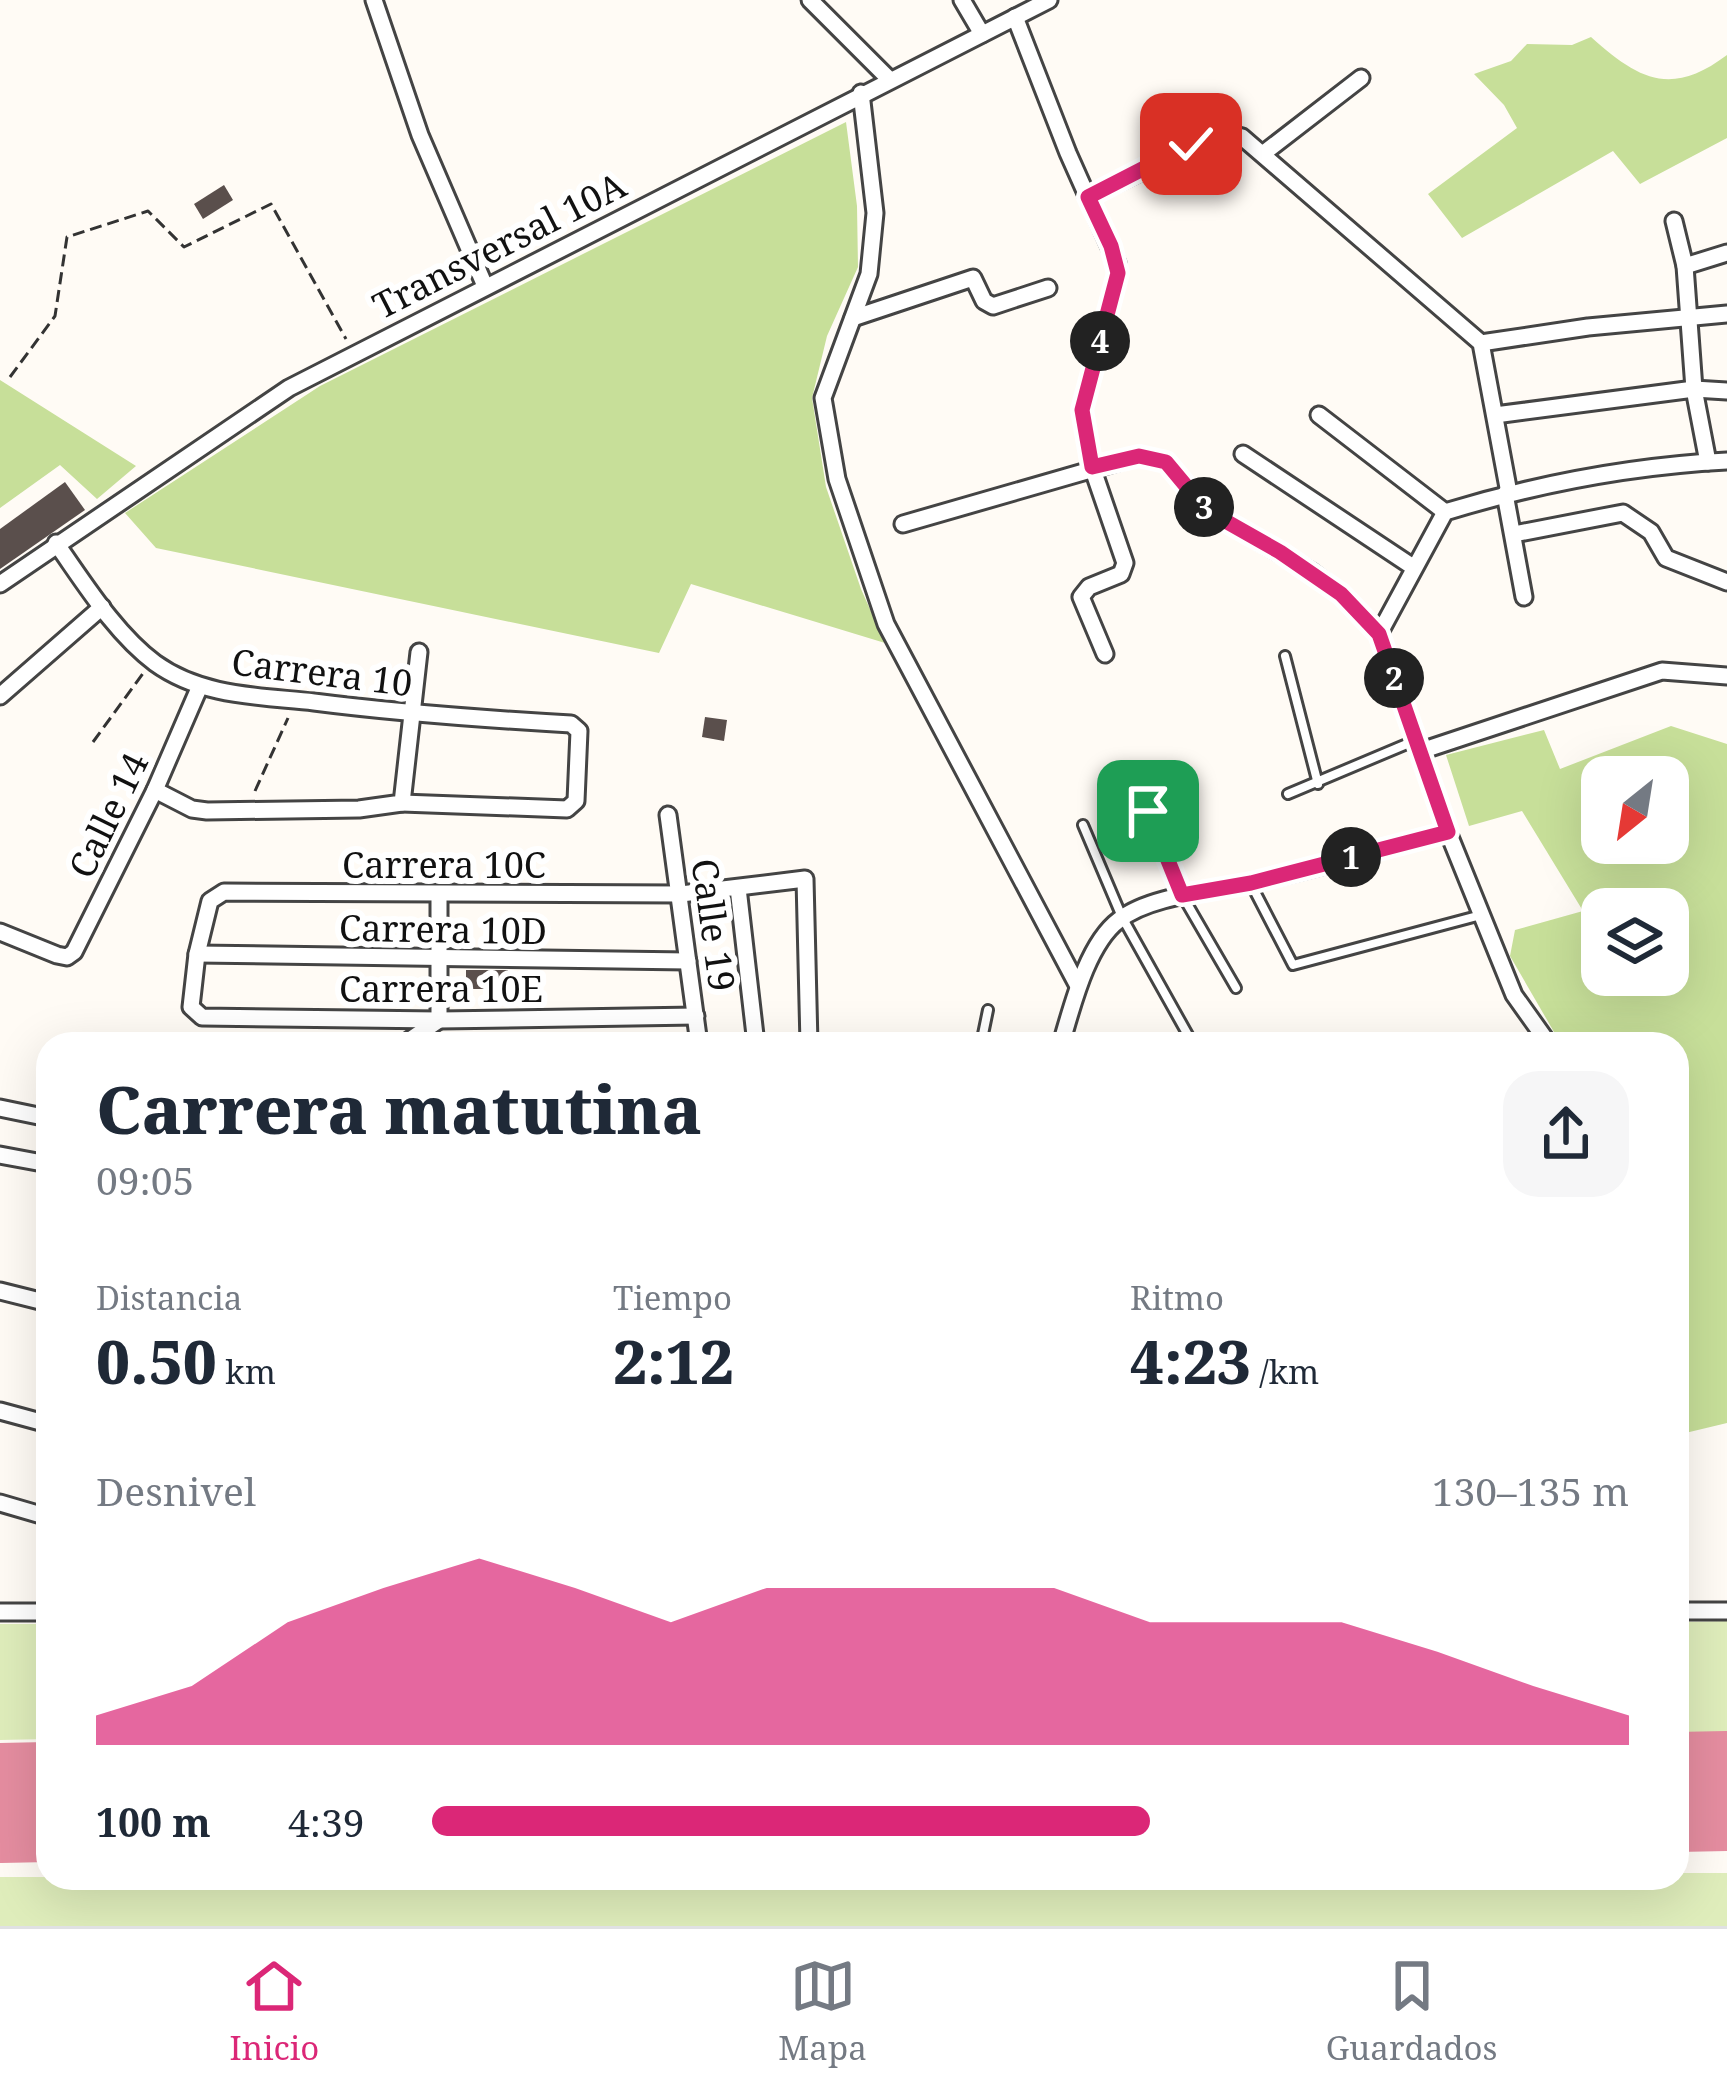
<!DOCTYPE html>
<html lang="es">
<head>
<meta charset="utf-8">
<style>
	body { margin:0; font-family:"Noto Serif",serif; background:#f6f6f7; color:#1f2937; height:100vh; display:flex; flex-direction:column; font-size:45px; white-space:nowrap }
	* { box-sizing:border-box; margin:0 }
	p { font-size:39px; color:#747a83 }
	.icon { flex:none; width:66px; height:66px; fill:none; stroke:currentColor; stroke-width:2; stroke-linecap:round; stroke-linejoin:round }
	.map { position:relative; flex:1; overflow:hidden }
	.drawer { position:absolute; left:36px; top:1032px; width:1653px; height:858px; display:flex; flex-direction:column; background:#fff; border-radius:36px; box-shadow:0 12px 48px #0002 }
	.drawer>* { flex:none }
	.needle { width:78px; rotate:210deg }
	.tools { position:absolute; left:1581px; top:756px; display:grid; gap:24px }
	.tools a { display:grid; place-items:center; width:108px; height:108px; border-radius:24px; background:#fff; box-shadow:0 12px 48px #0002; font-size:60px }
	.pin { position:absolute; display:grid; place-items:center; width:102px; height:102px; color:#fff; margin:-51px; border-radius:24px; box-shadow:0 6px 18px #0006 }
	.km { position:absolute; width:60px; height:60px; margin:-30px; border-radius:50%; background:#222; color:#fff; font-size:33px; line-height:60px; text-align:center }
	.round { display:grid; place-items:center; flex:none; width:126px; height:126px; border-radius:36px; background:#f6f6f7 }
	.head { display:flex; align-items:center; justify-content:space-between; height:204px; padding:0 60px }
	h1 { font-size:66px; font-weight:800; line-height:90px }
	.figures { display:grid; grid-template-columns:repeat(3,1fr); gap:18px; height:204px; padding:12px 60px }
	.figures div { display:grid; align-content:center }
	.figures b { font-size:60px; font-weight:800 }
	.figures small { font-size:33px; font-weight:400 }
	.figures p { font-size:33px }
	.chart { height:336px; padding:24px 60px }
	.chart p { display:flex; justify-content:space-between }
	.chart svg { width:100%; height:216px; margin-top:12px; fill:#db2777; opacity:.7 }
	ul { padding:0 60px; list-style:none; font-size:39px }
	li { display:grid; grid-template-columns:192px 144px 1fr; align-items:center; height:90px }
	li i { height:30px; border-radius:15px; background:#db2777 }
	.tabs { display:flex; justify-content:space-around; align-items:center; height:168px; border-top:3px solid #e0e1e3; background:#fff; font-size:33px; color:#747a83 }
	.tabs a { display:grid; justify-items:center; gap:6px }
	.tabs .selected { color:#db2777 }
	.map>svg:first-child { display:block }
</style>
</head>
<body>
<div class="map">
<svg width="1727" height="1926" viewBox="0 0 1727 1926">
	<rect width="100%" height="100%" fill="#fffbf5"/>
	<g fill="#dfedbb">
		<path d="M1727,1621v112h-50v-111z"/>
		<path d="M0,1624h48v115l-48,1z"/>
		<path d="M1677,1873h50v53h-1727v-49l1677,1z"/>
	</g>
	<g fill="#c7df99" fill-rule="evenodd">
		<path d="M1591,37c48,43 80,60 136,18v83l-87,46 -27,-33 -151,87 -34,-44 89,-66 -13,-23 -30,-31 37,-13 16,-17 45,1z"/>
		<path d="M846,122l11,84 1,61 -31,69 -15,62 14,89 35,102 24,54 -194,-59 -32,69 -503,-105 -31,-35 195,-127z"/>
		<path d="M0,380l136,86 -39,33 -37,-34 -60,43z"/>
		<path d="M1671,726l56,18v679l-50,12v-391h-116l-51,-88 5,-26 68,-19 -61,-100 -53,15 -23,-71 98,-25 16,39zM1668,777v66h-66v-66zM1668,909v66h-66v-66z"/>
	</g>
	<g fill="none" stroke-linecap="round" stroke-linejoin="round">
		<g stroke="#e58da0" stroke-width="120">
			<path d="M1677,1792l50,-1"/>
			<path d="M0,1803l48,-1"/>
		</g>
	</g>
	<g fill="#5a4f4c">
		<path d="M224,185l9,15 -30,19 -9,-15z"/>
		<path d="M65,482l20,28 -85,59v-40z"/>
		<path d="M705,717l22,3 -3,21 -22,-4z"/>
		<path d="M466,970h42v9h-24v10h-18z"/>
	</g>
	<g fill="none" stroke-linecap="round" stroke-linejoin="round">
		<defs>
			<g id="service">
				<path d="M1285,656l33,128"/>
				<path d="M1288,794l126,-53"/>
				<path d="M1148,811l34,84 54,93"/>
				<path d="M1083,825l39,92 71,127"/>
				<path d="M1251,884l42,81 188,-50"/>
				<path d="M981,1044l7,-34"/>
			</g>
			<g id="minor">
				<path d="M374,0l46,135 65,151"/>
				<path d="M810,0l79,79"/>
				<path d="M962,0l20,34"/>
				<path d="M1015,17l53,136 49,110 1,10 -36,137 10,57 33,96 -4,11 -32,13 -8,10 24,57"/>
				<path d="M861,93l14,120 -6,61 -46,124 14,81 49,145 192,362"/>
				<path d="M1264,153l97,-75"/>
				<path d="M1088,197l135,-65 19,5 239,206 28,150"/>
				<path d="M1674,221l11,45 9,123 14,73"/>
				<path d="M1685,266l42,-13"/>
				<path d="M853,318l120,-40 11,23 9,5 55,-18"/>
				<path d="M1481,343l107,-16 139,-13"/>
				<path d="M1319,415l126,97"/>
				<path d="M1495,415l199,-26 33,2"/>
				<path d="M1243,454l170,113"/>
				<path d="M1505,494l19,103"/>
				<path d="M903,524l236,-68 26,6 41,48 106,62 29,22 38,40"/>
				<path d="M1514,534l109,-21 28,19 15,26 61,24"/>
				<path d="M56,543c29,41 59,90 99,120 47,34 105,33 159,39 85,11 171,17 257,22l8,7 -3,70 -9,8 -165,-6"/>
				<path d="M0,584l289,-196 760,-388"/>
				<path d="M0,696l102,-89"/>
				<path d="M1421,751l241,-80 65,5"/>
				<path d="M155,790l37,19 15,2 152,-2 43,-6 17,-151"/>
				<path d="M668,815l31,229"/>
				<path d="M738,888l18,156"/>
				<path d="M0,932l57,23 10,2 7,-5 81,-162 45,-104"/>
				<path d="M197,954l491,7"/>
				<path d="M696,1016l-257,4 -237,-3 -11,-10 6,-53 13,-53 14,-9 457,2 124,-15 4,165"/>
				<path d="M404,1044l35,-24v-125"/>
				<path d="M1061,1044c11,-37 26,-100 58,-124 32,-25 93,-28 132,-37 66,-14 131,-34 197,-51"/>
				<path d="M1549,1044l-35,-49 -66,-163 -69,-198 66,-122c92,-28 185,-46 282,-51"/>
				<path d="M0,1108l48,10"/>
				<path d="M0,1155l48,9"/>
				<path d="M0,1291l48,12"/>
				<path d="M0,1411l48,13"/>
				<path d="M0,1503l48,14"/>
				<path d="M1677,1611h50"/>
				<path d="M0,1612h48"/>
			</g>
		</defs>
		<use href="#service" stroke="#444" stroke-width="14"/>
		<use href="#minor" stroke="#444" stroke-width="21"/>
		<g stroke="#333" stroke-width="3" stroke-dasharray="12 6" stroke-linecap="butt">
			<path d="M10,377l45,-61 12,-79 81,-26 36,36 87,-43 75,135"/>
			<path d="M93,742l51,-70"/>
			<path d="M255,791l33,-73"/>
		</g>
		<use href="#service" stroke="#fff" stroke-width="8"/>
		<use href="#minor" stroke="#fff" stroke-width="15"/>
	</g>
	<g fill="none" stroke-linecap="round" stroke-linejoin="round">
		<defs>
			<path id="route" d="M1148,811l34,84 69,-12 197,-51 -69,-198 -38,-40 -61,-42 -74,-42 -40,-48 -27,-6 -47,11 -10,-57 36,-137 -7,-27 -23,-49 103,-53"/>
		</defs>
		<use href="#route" stroke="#fff" stroke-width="24"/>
		<use href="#route" stroke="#db2777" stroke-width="15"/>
	</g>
	<g text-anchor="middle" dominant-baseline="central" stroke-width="12" stroke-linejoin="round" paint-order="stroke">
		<g font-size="36" fill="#111" stroke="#fff">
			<text transform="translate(499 245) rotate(-27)">Transversal 10A</text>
			<text transform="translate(322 672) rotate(7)">Carrera 10</text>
			<text transform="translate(108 815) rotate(-64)">Calle 14</text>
			<text x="444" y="864">Carrera 10C</text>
			<text transform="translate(714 925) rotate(82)">Calle 19</text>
			<text transform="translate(443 929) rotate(1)">Carrera 10D</text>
			<text x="441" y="988">Carrera 10E</text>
		</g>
	</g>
</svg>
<div class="tools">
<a><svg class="needle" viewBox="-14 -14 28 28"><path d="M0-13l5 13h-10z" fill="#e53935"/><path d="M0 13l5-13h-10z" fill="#747a83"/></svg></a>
<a><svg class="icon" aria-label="layers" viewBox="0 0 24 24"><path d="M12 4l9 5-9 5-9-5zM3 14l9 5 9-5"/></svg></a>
</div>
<div class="pin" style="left:1148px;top:811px;background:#1e9e55"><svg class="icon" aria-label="arrive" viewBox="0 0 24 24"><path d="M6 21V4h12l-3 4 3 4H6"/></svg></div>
<div class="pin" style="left:1191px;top:144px;background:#d93025"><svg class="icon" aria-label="check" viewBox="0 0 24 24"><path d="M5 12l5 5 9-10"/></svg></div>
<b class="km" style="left:1351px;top:857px">1</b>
<b class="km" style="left:1394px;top:678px">2</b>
<b class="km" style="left:1204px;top:507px">3</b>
<b class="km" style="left:1100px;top:341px">4</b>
<section class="drawer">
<div class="head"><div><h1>Carrera matutina</h1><p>09:05</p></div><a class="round"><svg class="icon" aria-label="share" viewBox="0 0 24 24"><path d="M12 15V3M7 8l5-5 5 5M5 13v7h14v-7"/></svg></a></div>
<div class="figures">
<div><p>Distancia</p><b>0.50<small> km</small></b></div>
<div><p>Tiempo</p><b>2:12</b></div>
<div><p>Ritmo</p><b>4:23<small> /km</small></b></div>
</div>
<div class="chart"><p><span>Desnivel</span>130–135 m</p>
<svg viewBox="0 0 160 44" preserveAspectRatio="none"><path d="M0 44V38L10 32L20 19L30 12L40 6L50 12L60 19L70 12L80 12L90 12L100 12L110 19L120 19L130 19L140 25L150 32L160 38V44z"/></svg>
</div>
<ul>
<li><b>100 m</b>4:39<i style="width:60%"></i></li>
</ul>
</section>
</div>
<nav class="tabs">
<a class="selected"><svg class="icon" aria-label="home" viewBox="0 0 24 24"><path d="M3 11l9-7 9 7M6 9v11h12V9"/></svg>Inicio</a>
<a><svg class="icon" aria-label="map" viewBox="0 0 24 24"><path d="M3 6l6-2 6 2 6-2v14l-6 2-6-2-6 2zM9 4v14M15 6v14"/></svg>Mapa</a>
<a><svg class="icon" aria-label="saved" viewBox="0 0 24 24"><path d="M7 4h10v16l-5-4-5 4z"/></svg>Guardados</a>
</nav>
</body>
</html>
